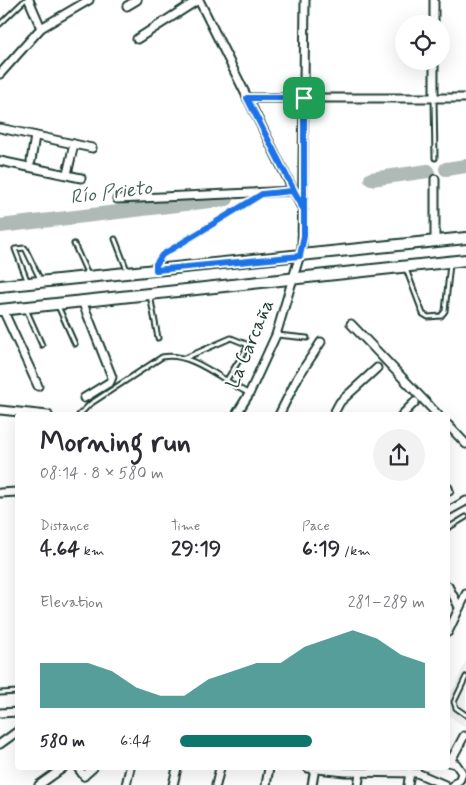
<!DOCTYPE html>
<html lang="en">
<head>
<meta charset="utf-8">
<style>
	body { margin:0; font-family:Mynerve,sans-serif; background:#f2f2f3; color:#2b2b33; height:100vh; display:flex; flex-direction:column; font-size:19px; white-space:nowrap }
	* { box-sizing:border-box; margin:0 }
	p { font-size:16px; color:#7c7c81 }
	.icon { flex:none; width:28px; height:28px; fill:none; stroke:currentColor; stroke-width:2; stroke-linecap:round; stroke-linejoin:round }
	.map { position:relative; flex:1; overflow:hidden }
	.drawer { position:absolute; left:15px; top:412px; width:435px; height:358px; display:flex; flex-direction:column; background:#fff; border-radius:5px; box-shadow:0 5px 20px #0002 }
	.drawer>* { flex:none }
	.tools { position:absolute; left:395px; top:15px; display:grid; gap:10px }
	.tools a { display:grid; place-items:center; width:55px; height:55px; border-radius:50%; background:#fff; box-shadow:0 5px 20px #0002; font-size:25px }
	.pin { position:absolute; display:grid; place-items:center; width:42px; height:42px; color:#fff; margin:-21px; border-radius:10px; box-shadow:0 2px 8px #0006 }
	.round { display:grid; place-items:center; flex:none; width:52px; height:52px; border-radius:26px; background:#f2f2f3 }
	.overview { display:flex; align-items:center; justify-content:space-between; height:85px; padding:0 25px }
	h1 { font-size:28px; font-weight:800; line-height:38px }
	.figures { display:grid; grid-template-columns:repeat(3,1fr); gap:8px; height:85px; padding:5px 25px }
	.figures div { display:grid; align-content:center }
	.figures b { font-size:21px; font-weight:800 }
	.figures small { font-size:14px; font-weight:400 }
	.figures p { font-size:14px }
	.chart { height:140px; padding:10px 25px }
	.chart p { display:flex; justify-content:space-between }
	.chart svg { width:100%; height:90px; margin-top:5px; fill:#0f766e; opacity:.7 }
	ul { padding:0 25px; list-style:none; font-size:16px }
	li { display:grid; grid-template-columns:80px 60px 1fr; align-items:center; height:38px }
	li i { height:12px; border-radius:6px; background:#0f766e }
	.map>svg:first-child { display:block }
</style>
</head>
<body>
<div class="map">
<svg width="466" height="785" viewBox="0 0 466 785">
	<rect width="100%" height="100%" fill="#fff"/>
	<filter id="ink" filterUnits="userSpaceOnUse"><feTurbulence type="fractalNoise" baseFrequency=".02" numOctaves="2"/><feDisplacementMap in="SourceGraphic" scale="10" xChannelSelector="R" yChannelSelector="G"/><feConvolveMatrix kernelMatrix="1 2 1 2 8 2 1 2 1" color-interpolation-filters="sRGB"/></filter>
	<g filter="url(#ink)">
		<path fill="#eef1f0" d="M466,661v67l-18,-13v-15z"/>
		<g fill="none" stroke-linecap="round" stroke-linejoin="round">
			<g stroke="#afbab7" stroke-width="14">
				<path d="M446,169l20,-3"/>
				<path d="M371,179l57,-8"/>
				<path d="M0,226l227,-27"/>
			</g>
			<defs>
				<g id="service">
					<path d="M0,24l25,-24"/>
					<path d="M434,98l1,60"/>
					<path d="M115,239l12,31"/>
					<path d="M74,244l14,31"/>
					<path d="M156,267l6,-12 100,-61"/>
					<path d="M406,269l17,45 5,3 13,-1 4,-5 5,-47"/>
					<path d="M27,280l-12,-31 10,-1 15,31"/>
					<path d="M150,295l8,43"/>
					<path d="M58,306l17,38"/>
					<path d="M26,309l16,36"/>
					<path d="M277,335l30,3"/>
					<path d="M185,358l46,-20 15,6 1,4 -21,33"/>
					<path d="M79,415l11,-11 72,-47c29,-6 61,24 86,36"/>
					<path d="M448,528l18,-11"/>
					<path d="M466,677l-12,25 2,6 10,7"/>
					<path d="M0,693l18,-1"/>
				</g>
				<g id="minor">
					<path d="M29,0l12,28"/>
					<path d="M199,0l104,210"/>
					<path d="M434,0v24"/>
					<path d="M127,6l10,-6"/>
					<path d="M137,39l61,-39"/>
					<path d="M434,61v37"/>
					<path d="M0,74l41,-46 48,-28"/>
					<path d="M247,98h219"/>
					<path d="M0,128l92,20"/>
					<path d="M0,161l81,17"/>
					<path d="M31,161l4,-25"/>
					<path d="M67,174l7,-30"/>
					<path d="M435,179v62"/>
					<path d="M117,199l176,-8"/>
					<path d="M82,301l30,76 -2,5 -26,16"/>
					<path d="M3,310l35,76"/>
					<path d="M351,324l87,91"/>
					<path d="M0,410l48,5"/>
					<path d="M236,415l13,-21 27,-59 26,-87 3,-248"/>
					<path d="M279,415l19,-38 23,-35"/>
					<path d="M333,415l7,-13 37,-34"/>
					<path d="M402,415l13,-13"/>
					<path d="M448,425l18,19"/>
					<path d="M448,488l1,3"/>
					<path d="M0,493l17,-1"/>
					<path d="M448,511l18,-10"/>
					<path d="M448,586l11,21"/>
					<path d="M448,632l18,-38"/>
					<path d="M0,713l18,-1"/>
					<path d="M0,744l18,-13"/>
					<path d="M448,762l8,2 6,9 -2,6 -6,6"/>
					<path d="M450,762l14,-26"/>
					<path d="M78,768l6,8"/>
					<path d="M308,768l37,4 72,1 28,12"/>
					<path d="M84,776l9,-8"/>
					<path d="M39,785l24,-17"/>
					<path d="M126,785l4,-17"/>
					<path d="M173,785l4,-17"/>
					<path d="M216,785l4,-17"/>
					<path d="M266,785l3,-17"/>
					<path d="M312,785l3,-17"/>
					<path d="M358,785l2,-12"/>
					<path d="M408,785l2,-13"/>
				</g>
				<g id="primary">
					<path d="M0,286l466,-48"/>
					<path d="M0,310l466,-50"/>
				</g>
			</defs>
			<use href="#service" stroke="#1f3d34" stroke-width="7"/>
			<use href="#minor" stroke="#1f3d34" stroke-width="11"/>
			<use href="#primary" stroke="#1f3d34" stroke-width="14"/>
			<use href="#service" stroke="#fff" stroke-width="3"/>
			<use href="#minor" stroke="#fff" stroke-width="7"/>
			<use href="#primary" stroke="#fff" stroke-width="10"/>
		</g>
	</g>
	<g fill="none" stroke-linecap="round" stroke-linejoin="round" filter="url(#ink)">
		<defs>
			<path id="route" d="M304,98v112l-12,-19 -30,3 -100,61 -6,9v6l144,-14 4,-20v-26l-57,-112h57"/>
		</defs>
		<use href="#route" stroke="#fff" stroke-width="10"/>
		<use href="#route" stroke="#1a73e8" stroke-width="6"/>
	</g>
	<g text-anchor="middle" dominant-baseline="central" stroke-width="4" stroke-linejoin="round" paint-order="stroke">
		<g font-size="19" fill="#1f3d34" stroke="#fff">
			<text transform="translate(250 344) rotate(-67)">La Carcaña</text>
		</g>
		<g font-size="20" font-style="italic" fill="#4a625b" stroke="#fff">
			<text transform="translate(111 193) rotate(-7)">Río Prieto</text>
		</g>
	</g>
</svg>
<div class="tools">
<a><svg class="icon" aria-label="locate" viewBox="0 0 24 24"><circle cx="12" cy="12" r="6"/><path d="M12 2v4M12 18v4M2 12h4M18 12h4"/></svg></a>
</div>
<div class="pin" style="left:304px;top:98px;background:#1e9e55"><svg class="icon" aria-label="arrive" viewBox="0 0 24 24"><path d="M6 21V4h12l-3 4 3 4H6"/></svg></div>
<section class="drawer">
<div class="overview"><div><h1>Morning run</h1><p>08:14 · 8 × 580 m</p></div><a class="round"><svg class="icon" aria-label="share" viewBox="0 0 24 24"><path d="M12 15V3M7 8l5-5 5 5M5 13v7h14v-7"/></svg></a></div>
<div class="figures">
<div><p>Distance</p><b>4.64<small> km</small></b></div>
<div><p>Time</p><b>29:19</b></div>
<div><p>Pace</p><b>6:19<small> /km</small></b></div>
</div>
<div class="chart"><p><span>Elevation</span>281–289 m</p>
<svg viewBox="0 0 160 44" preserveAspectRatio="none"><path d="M0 44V22L10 22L20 22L30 26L40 34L50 38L60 38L70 30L80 26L90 22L100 22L110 14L120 10L130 6L140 10L150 18L160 22V44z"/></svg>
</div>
<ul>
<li><b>580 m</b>6:44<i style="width:54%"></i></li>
</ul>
</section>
</div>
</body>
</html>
